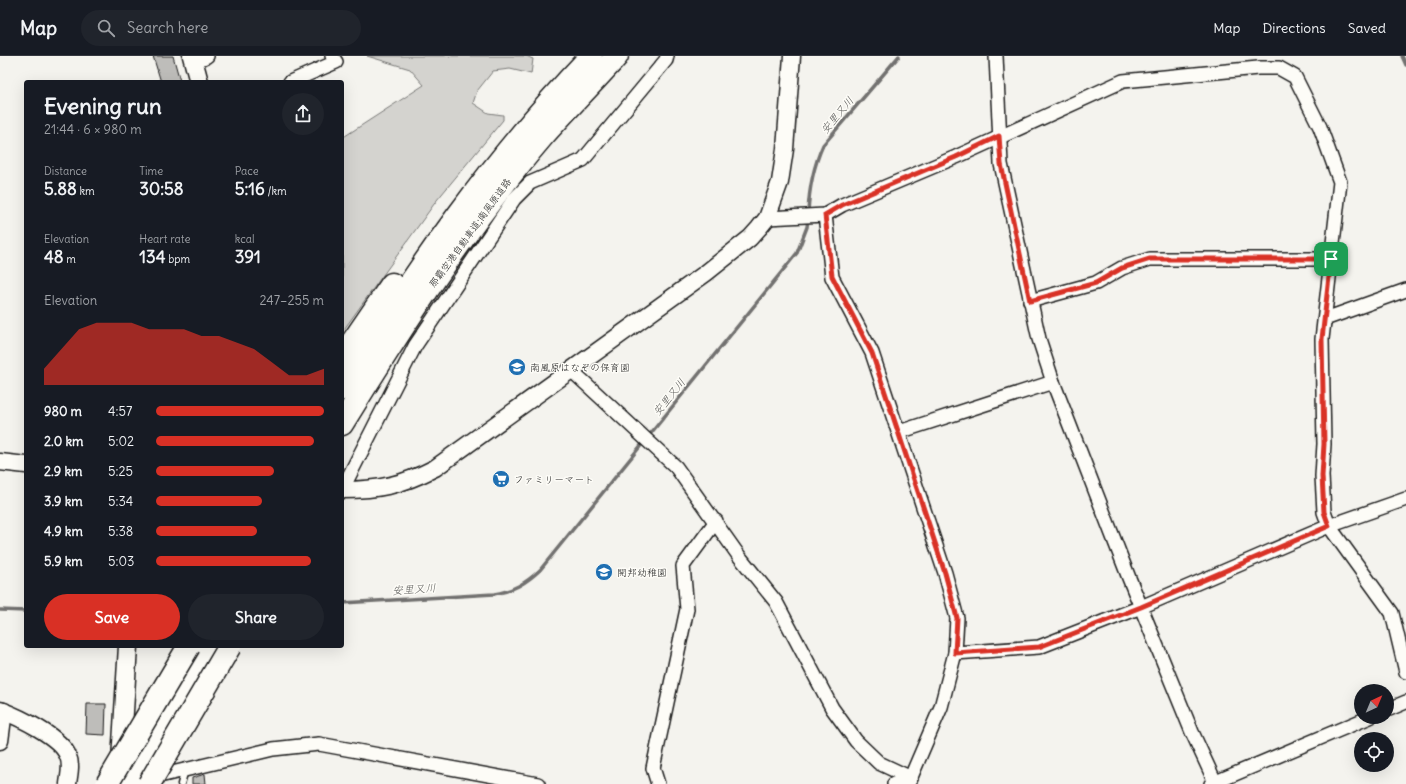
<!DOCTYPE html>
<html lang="en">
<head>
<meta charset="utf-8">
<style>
	body { margin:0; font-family:Delius,"Klee One",sans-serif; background:#20242c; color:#f1f3f6; height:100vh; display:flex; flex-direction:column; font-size:15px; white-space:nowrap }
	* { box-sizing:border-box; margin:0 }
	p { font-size:13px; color:#9ea1a6 }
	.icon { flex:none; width:22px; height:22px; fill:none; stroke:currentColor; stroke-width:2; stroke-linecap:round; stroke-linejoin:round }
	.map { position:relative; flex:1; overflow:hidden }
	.sheet { position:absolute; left:24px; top:24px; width:320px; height:568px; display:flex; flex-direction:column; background:#171b24; border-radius:4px; box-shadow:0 4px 16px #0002 }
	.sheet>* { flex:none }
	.needle { width:26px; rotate:44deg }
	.controls { position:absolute; left:1354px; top:628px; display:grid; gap:8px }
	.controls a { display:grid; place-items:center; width:40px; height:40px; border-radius:50%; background:#171b24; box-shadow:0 4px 16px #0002; font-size:20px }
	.pin { position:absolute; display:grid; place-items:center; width:34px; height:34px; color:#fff; margin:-17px; border-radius:8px; box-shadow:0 2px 6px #0006 }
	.round { display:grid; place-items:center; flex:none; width:42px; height:42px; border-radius:21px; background:#20242c }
	.summary { display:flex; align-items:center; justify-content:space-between; height:68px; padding:0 20px }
	h1 { font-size:22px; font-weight:700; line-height:30px }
	.stats { display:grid; grid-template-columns:repeat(3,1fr); gap:6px; height:68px; padding:4px 20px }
	.stats div { display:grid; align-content:center }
	.stats b { font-size:17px; font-weight:700 }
	.stats small { font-size:11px; font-weight:400 }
	.stats p { font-size:11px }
	.chart { height:112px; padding:8px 20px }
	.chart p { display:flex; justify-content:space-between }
	.chart svg { width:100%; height:72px; margin-top:4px; fill:#d93025; opacity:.7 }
	.cta { display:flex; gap:8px; margin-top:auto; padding:8px 20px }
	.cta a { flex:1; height:46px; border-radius:24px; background:#d93025; color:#fff; font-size:16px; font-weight:700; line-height:46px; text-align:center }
	.cta a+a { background:#20242c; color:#f1f3f6 }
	ul { padding:0 20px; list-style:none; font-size:13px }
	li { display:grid; grid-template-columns:64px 48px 1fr; align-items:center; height:30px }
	li i { height:10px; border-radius:5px; background:#d93025 }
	header { display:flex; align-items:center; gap:24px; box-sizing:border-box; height:56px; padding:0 20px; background:#171b24; border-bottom:1px solid #363941 }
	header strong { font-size:19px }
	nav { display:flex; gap:22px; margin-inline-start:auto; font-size:14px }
	.search { width:280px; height:36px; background:#20242c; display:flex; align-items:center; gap:10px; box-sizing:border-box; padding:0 14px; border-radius:22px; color:#9ea1a6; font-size:15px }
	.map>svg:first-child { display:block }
</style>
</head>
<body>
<header>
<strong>Map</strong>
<div class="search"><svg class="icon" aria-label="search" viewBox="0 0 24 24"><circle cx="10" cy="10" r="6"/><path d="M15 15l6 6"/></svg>Search here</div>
<nav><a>Map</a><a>Directions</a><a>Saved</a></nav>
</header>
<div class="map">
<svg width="1406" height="728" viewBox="0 0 1406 728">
	<rect width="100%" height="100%" fill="#f4f3ee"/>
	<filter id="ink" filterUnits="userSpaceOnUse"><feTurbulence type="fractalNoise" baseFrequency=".025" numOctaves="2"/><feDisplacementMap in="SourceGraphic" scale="8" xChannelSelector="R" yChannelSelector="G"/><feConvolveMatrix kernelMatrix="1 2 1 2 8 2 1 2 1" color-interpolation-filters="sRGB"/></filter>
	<g filter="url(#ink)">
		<path fill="#d4d3cf" stroke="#787876" d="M367,0h159l7,3 -2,15 -21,-5 -17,2 -16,20 -4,12 15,10 15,2v5l-66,80 -95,132v-194l82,-53 -14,-16z"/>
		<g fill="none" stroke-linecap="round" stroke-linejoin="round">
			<g stroke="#72716f" stroke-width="3.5">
				<path d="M1402,0l4,9"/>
				<path d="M808,157c1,-23 6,-48 15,-68l76,-89"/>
				<path d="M342,547l152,-9c19,-3 32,-11 46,-24l257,-317 10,-26 1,-8"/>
				<path d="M0,554l26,1"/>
			</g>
		</g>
		<g fill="#bebdba" stroke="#1c1c1c">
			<path d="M153,0h20l7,25 -19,1z"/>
			<path d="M87,648h19l-1,31 -19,-1z"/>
			<path d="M205,718l1,10h-14v-6z"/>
		</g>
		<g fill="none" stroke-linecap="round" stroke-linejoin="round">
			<defs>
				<path id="service" d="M181,728l4,-14"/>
				<g id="minor">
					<path d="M996,0l5,108 38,175 14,43 76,196 63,154 24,52"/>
					<path d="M194,6l13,-6"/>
					<path d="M290,26l46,-20 -4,-6"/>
					<path d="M825,159l7,62 40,76 73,220 12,45 -2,35 -14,54 -33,77"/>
					<path d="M767,162l58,-3 17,-10 114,-48 167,-76 135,-13h21l16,9 25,50 20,55 -18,157 2,105 -2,32 2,36 5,14 63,87 14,59"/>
					<path d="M1030,245l66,-18 26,-15 28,-9h181"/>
					<path d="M1325,263l81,-29"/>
					<path d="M570,313l106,98 63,89 37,46 56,106 24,33 23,22 32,15"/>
					<path d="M899,376l154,-50"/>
					<path d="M342,434l73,-144 99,-147 16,-16 53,-23 83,-100 1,-4"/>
					<path d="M955,597l84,-6 102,-40 188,-81 77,-27"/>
					<path d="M1387,654l19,-8"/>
					<path d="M151,722l122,-29 46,-5 219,40"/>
					<path d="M658,728l-5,-16 34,-159 -4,-43 33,-45"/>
					<path d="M894,728l17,-6"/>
					<path d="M1211,728l159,-67"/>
				</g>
				<g id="tertiary">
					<path d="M0,406l26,3"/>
					<path d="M342,434c37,0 60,-5 93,-22l271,-195 44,-35 9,-10 8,-10 13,-36 5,-33 7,-93"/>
					<path d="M0,654c19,7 61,27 68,46 4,9 1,19 0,28"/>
					<path d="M0,685l4,-30"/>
				</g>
				<g id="secondary">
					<path d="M192,0l7,26"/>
					<path d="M121,704l7,-114"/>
				</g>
				<g id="motorway">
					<path d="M342,301l50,-73"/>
					<path d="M342,333c73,-119 152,-232 249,-333"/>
					<path d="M342,368c61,-99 125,-199 201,-288 24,-27 50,-53 74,-80"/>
					<path d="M129,728l81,-138"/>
				</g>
			</defs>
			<use href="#service" stroke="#1c1c1c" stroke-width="9"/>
			<use href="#minor" stroke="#1c1c1c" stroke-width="16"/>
			<use href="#tertiary" stroke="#1c1c1c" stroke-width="19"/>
			<use href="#secondary" stroke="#1c1c1c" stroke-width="21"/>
			<use href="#motorway" stroke="#1c1c1c" stroke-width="25"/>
			<use href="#service" stroke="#fdfcf7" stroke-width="6"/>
			<use href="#minor" stroke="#fdfcf7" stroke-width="13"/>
			<use href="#tertiary" stroke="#fdfcf7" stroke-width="16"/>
			<use href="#secondary" stroke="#fdfcf7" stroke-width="18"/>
			<use href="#motorway" stroke="#fdfcf7" stroke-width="22"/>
			<defs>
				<g id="motorway-bridge">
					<path d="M107,728l82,-138"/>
					<path d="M149,728l81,-138"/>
				</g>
			</defs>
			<use href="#motorway-bridge" stroke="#1c1c1c" stroke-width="25" stroke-linecap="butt"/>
			<use href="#motorway-bridge" stroke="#fdfcf7" stroke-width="22"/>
		</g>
	</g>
	<g fill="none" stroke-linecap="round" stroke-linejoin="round" filter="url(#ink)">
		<defs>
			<path id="route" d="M999,80l2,28 29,137 66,-18 26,-15 28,-9h181l-9,80 2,105 -2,32 2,36 5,14 -188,81 -102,40 -84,6 2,-35 -12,-45 -73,-220 -40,-77 -7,-61 17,-10 114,-48z"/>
		</defs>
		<use href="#route" stroke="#fff" stroke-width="8"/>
		<use href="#route" stroke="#d93025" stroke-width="5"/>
	</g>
	<defs>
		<symbol id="school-disc" viewBox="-11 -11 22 22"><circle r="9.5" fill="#1f6fb2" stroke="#fdfcf7"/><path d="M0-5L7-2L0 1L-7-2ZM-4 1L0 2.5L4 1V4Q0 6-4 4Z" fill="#fff"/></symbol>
		<symbol id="supermarket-disc" viewBox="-11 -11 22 22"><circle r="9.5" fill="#1f6fb2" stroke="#fdfcf7"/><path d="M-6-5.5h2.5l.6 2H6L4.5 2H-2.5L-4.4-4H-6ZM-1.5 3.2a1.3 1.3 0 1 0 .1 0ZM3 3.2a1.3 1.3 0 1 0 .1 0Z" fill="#fff"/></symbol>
	</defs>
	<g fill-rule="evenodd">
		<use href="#school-disc" x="507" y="301" width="20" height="20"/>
		<use href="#supermarket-disc" x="491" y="413" width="20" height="20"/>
		<use href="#school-disc" x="594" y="506" width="20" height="20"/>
	</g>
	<g text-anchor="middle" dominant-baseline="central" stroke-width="3" stroke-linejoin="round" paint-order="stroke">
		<g font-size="10" fill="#1c1c1c" stroke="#fdfcf7">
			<text transform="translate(470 177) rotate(-54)">那覇空港自動車道;南風原道路</text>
		</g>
		<g font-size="10" fill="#1c1c1c" stroke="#fdfcf7" text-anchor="start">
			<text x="530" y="311">南風原はなぞの保育園</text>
			<text x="514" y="423">ファミリーマート</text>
			<text x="617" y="516">開邦幼稚園</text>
		</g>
		<g font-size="11" font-style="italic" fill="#5c5c5a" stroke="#fdfcf7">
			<text transform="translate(837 59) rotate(-50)">安里又川</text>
			<text transform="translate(669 341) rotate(-51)">安里又川</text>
			<text transform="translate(414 533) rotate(-4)">安里又川</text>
		</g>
	</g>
</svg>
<div class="controls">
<a><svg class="needle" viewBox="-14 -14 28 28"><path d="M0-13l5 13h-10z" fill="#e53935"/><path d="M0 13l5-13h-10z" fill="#9ea1a6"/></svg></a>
<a><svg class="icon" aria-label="locate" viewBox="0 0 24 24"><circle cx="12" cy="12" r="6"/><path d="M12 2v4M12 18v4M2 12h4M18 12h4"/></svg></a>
</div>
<div class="pin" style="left:1331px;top:203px;background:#1e9e55"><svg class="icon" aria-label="arrive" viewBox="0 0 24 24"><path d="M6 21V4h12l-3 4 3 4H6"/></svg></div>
<section class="sheet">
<div class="summary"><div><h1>Evening run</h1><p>21:44 · 6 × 980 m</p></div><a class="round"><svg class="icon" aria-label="share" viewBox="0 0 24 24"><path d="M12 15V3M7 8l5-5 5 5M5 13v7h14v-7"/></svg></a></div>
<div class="stats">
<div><p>Distance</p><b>5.88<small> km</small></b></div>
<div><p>Time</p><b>30:58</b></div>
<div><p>Pace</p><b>5:16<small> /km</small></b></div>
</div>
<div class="stats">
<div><p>Elevation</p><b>48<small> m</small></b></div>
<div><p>Heart rate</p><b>134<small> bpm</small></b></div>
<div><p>kcal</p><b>391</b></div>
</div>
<div class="chart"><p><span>Elevation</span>247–255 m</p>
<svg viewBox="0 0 160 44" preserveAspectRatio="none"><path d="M0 44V34L10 22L20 10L30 6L40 6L50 6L60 10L70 10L80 10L90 14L100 14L110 18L120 22L130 30L140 38L150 38L160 34V44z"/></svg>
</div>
<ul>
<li><b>980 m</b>4:57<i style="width:100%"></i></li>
<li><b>2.0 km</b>5:02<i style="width:94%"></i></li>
<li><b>2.9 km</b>5:25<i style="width:70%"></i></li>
<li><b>3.9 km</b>5:34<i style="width:63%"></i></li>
<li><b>4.9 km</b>5:38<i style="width:60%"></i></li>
<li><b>5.9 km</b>5:03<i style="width:92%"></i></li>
</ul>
<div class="cta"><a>Save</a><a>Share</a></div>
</section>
</div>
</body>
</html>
